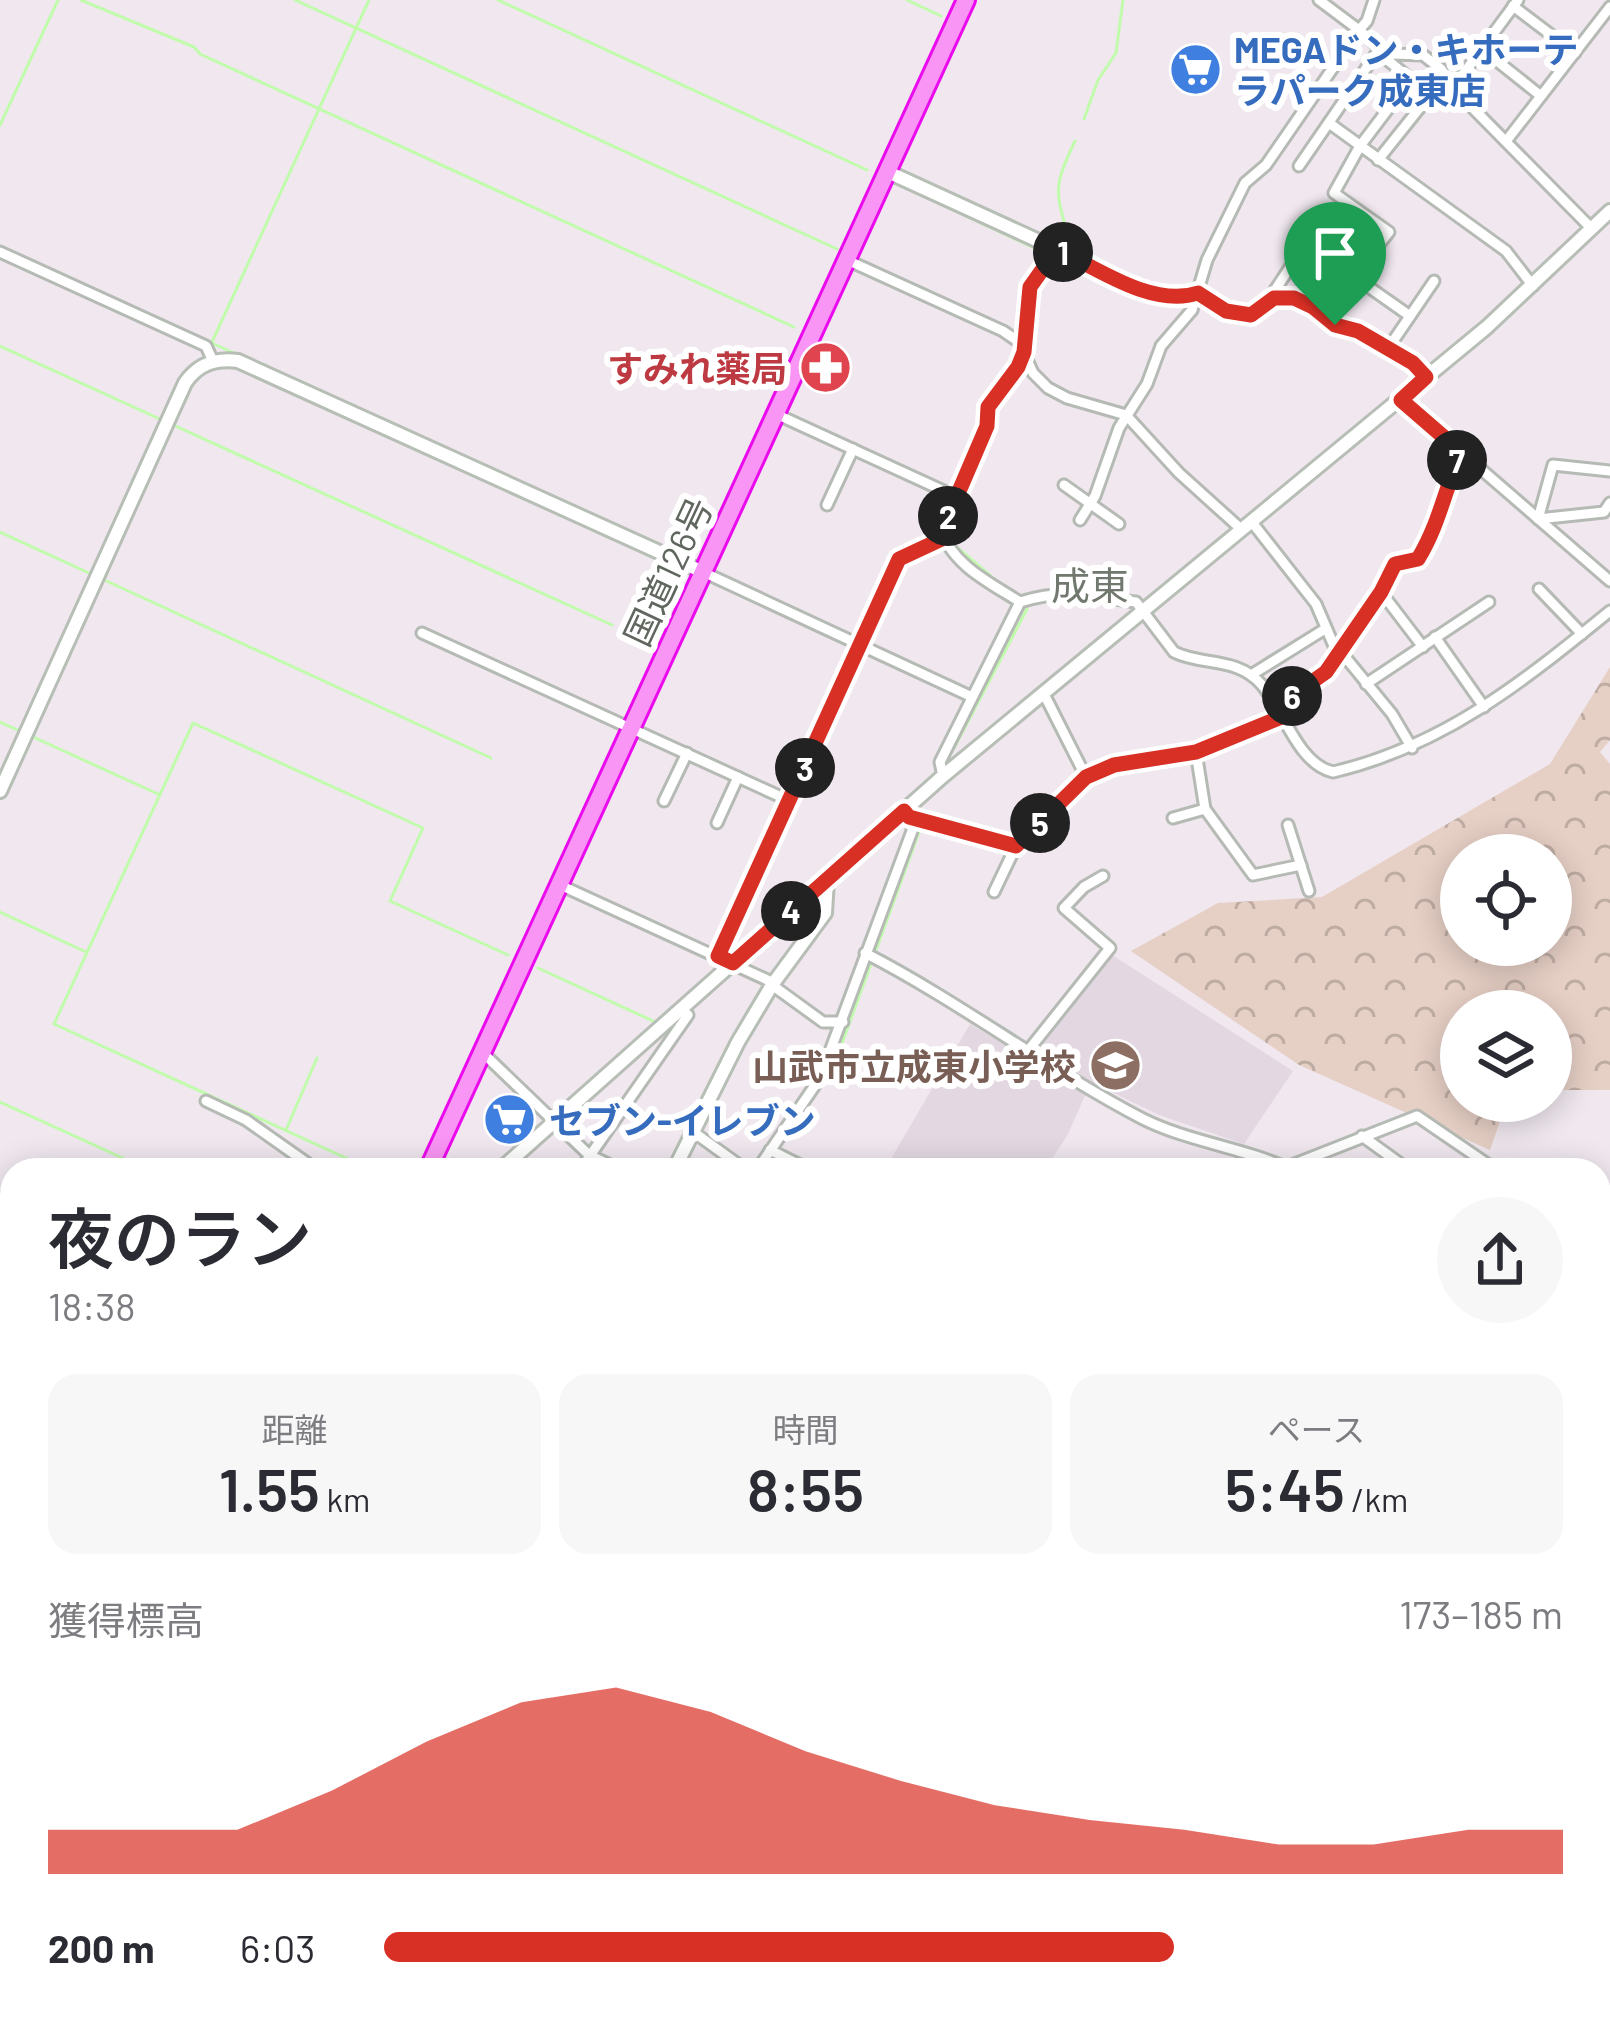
<!DOCTYPE html>
<html lang="ja">
<head>
<meta charset="utf-8">
<style>
	body { margin:0; font-family:Barlow,"Noto Sans JP",sans-serif; background:#f7f7f7; color:#2b2b33; height:100vh; display:flex; flex-direction:column; font-size:45px; white-space:nowrap }
	* { box-sizing:border-box; margin:0 }
	p { font-size:39px; color:#7c7c81 }
	.icon { flex:none; width:66px; height:66px; fill:none; stroke:currentColor; stroke-width:2; stroke-linecap:round; stroke-linejoin:round }
	.map { position:relative; flex:1; overflow:hidden }
	.side { position:absolute; left:0px; top:1158px; width:1611px; height:861px; display:flex; flex-direction:column; background:#fff; border-radius:36px 36px 0 0; box-shadow:0 6px 30px #0003 }
	.side>* { flex:none }
	.fabs { position:absolute; left:1440px; top:834px; display:grid; gap:24px }
	.fabs a { display:grid; place-items:center; width:132px; height:132px; border-radius:50%; background:#fff; box-shadow:0 6px 30px #0003; font-size:60px }
	.pin { position:absolute; display:grid; place-items:center; width:102px; height:102px; color:#fff; margin:-123px -51px; border-radius:50% 50% 50% 0; rotate:-45deg; box-shadow:0 0 12px #0007 }
	.pin .icon { rotate:45deg }
	.km { position:absolute; width:60px; height:60px; margin:-30px; border-radius:50%; background:#222; color:#fff; font-size:33px; line-height:60px; text-align:center }
	.round { display:grid; place-items:center; flex:none; width:126px; height:126px; border-radius:63px; background:#f7f7f7 }
	.headline { display:flex; align-items:center; justify-content:space-between; height:204px; padding:0 48px }
	h1 { font-size:66px; font-weight:600; line-height:90px }
	.figures { display:grid; grid-template-columns:repeat(3,1fr); gap:18px; height:204px; padding:12px 48px }
	.figures div { display:grid; align-content:center; border-radius:30px; background:#f7f7f7; text-align:center }
	.figures b { font-size:60px; font-weight:600 }
	.figures small { font-size:33px; font-weight:400 }
	.figures p { font-size:33px }
	.chart { height:336px; padding:24px 48px }
	.chart p { display:flex; justify-content:space-between }
	.chart svg { width:100%; height:216px; margin-top:12px; fill:#d93025; opacity:.7 }
	ul { padding:0 48px; list-style:none; font-size:39px }
	li { display:grid; grid-template-columns:192px 144px 1fr; align-items:center; height:90px }
	li i { height:30px; border-radius:15px; background:#d93025 }
	.map>svg:first-child { display:block }
</style>
</head>
<body>
<div class="map">
<svg width="1610" height="2018" viewBox="0 0 1610 2018">
	<defs>
		<pattern id="forest-crowns" width="20" height="18" patternUnits="userSpaceOnUse" patternTransform="scale(3)"><rect width="20" height="18" fill="#e6cfc5"/><path d="M2 6a3 3 0 1 1 6 0M12 15a3 3 0 1 1 6 0" fill="none" stroke="#beaca3"/></pattern>
		<pattern id="water-rules" width="6" height="5" patternUnits="userSpaceOnUse" patternTransform="scale(3)"><rect width="6" height="5" fill="#c1fbac"/><path d="M0 2.5h6" fill="none" stroke="#a0cf8f"/></pattern>
	</defs>
	<rect width="100%" height="100%" fill="#f0e7ef"/>
	<path fill="#e3d8e2" d="M1109,953l184,118 -49,73 -85,-29 -68,-33 -23,52 -23,36h-152l-1,-13 78,-133 58,35z"/>
	<g fill="url(#forest-crowns)" fill-rule="evenodd">
		<path d="M1610,667v73l-10,12 10,12v326h-59v-79h-90v90h46l-17,49 -191,-85 -168,-114 87,-48 104,-6 228,-133zM1461,855h90v90h-90z"/>
		<path d="M991,2007h68l-4,11h-69z"/>
	</g>
	<g fill="url(#water-rules)">
		<path d="M1610,1986v27l-31,5h-159l65,-11h114v-19z"/>
		<path d="M74,2007h82l31,11h-81z"/>
	</g>
	<g fill="none" stroke-linecap="round" stroke-linejoin="round">
		<g stroke="#c1fbac" stroke-width="3">
			<path d="M81,0l113,47 6,7 594,273"/>
			<path d="M295,0l542,249"/>
			<path d="M498,0l369,170"/>
			<path d="M907,0l34,16"/>
			<path d="M1084,119l14,-39 18,-27 7,-53"/>
			<path d="M0,125l58,-125"/>
			<path d="M898,184l149,70"/>
			<path d="M1069,239c-14,-49 -16,-51 6,-98"/>
			<path d="M0,246l238,109"/>
			<path d="M1034,291l22,-33"/>
			<path d="M212,342l157,-342"/>
			<path d="M0,346l162,74"/>
			<path d="M1032,353l1,-47"/>
			<path d="M171,424l441,201"/>
			<path d="M156,461l37,-78"/>
			<path d="M0,532l91,42"/>
			<path d="M949,536l44,-110 1,-18 16,-22"/>
			<path d="M953,544l52,44"/>
			<path d="M716,573l144,66"/>
			<path d="M100,578l391,180"/>
			<path d="M0,722l22,10"/>
			<path d="M31,736l127,58"/>
			<path d="M953,750l74,-141"/>
			<path d="M0,912l86,40"/>
			<path d="M538,968l115,53"/>
			<path d="M825,1078l12,-21 85,-233"/>
			<path d="M0,1102l149,68"/>
			<path d="M286,1130l31,-72"/>
			<path d="M782,1143l26,-39"/>
			<path d="M372,1170l-318,-146 139,-301 230,105 -33,73 118,54"/>
			<path d="M764,1170l6,-9"/>
			<path d="M0,1292l12,6"/>
			<path d="M0,1391l12,7"/>
			<path d="M1599,1762l11,-5"/>
			<path d="M1126,2018l18,-11"/>
		</g>
		<defs>
			<g id="street">
				<path d="M1374,0l-7,21 -8,9 21,18 13,6 30,1 18,14 12,19 139,141"/>
				<path d="M1513,6l62,47"/>
				<path d="M1482,49l59,47"/>
				<path d="M1453,88l65,-88"/>
				<path d="M1329,123l177,128 27,35"/>
				<path d="M1507,140l103,-133"/>
				<path d="M1299,166l81,-118 5,10 45,37 -52,65"/>
				<path d="M0,252l206,94 7,15"/>
				<path d="M847,260l156,71 16,11 14,31 15,15 19,10 59,17 53,58 62,56"/>
				<path d="M1089,264c35,16 71,42 109,29"/>
				<path d="M1354,276l35,-44 -55,-39 26,-47 50,-66"/>
				<path d="M1198,293l28,19 25,3 23,-17 1,-8 31,-47 104,73"/>
				<path d="M1274,298c33,0 35,12 61,26 8,5 19,5 27,9 22,12 47,27 65,44"/>
				<path d="M1387,350l47,-69"/>
				<path d="M1401,400l209,181"/>
				<path d="M776,414l181,83"/>
				<path d="M1610,471l-57,-6 -15,54 66,-7 6,-9"/>
				<path d="M1064,485l55,39"/>
				<path d="M827,505l26,-56"/>
				<path d="M1080,520l15,-24 24,-68 28,-44 14,-38 31,-36 15,-50 38,-77 21,-18 93,-135 -40,-30"/>
				<path d="M1251,521l65,83 21,49 9,5 46,56 20,34"/>
				<path d="M703,572l267,124"/>
				<path d="M1539,589l43,45"/>
				<path d="M1381,592l42,55"/>
				<path d="M1020,602c-28,-18 -68,-37 -78,-71l45,-105 1,-19 31,-40 5,-15 6,-65 27,-38"/>
				<path d="M422,633l368,168"/>
				<path d="M1435,637l49,70"/>
				<path d="M1251,675l74,-46"/>
				<path d="M1366,684l123,-82"/>
				<path d="M1043,692l43,85"/>
				<path d="M1278,706l48,-34 55,-80 14,-28 22,-5 21,-32 4,-32 19,-43"/>
				<path d="M943,776l-3,-14 80,-160c44,-14 71,-6 116,0l38,50c27,14 63,4 88,33 22,26 36,79 71,87 111,-26 191,-91 277,-161"/>
				<path d="M664,801l23,-48"/>
				<path d="M1205,809l48,66 48,-10"/>
				<path d="M909,817l107,29"/>
				<path d="M1173,818l32,-9 -9,-57"/>
				<path d="M717,823l21,-46"/>
				<path d="M1288,825l21,66"/>
				<path d="M560,885l214,98"/>
				<path d="M994,892l22,-46 70,-69 28,-12 82,-13 88,-36"/>
				<path d="M865,953c97,50 182,116 278,166 46,23 102,29 149,51"/>
				<path d="M718,956l181,-397 44,-20"/>
				<path d="M772,985l51,37h20"/>
				<path d="M1027,1052l83,-104 -46,-40 20,-21 19,-11"/>
				<path d="M483,1053l106,102 32,15"/>
				<path d="M206,1101l40,19 68,48"/>
				<path d="M692,1131l54,39"/>
				<path d="M1362,1136l47,34"/>
				<path d="M770,1150l40,20"/>
				<path d="M1287,1167l130,-51 79,54"/>
				<path d="M580,1170l108,-155 -7,-6"/>
				<path d="M757,1170l63,-92 92,-247v-8l-7,-12"/>
				<path d="M1599,1194l11,3"/>
				<path d="M0,1198l12,5"/>
				<path d="M1599,1243l11,-8"/>
				<path d="M1599,1281l11,12"/>
				<path d="M1599,1343l11,7"/>
				<path d="M0,1398l12,7"/>
				<path d="M0,1601l12,-26"/>
				<path d="M0,1722l12,5"/>
				<path d="M314,2007l20,11"/>
				<path d="M657,2007l19,11"/>
				<path d="M1189,2007l6,11"/>
				<path d="M1273,2007l7,11"/>
				<path d="M417,2018l5,-11"/>
				<path d="M1148,2018l18,-11"/>
			</g>
			<g id="secondary">
				<path d="M888,172l201,92"/>
				<path d="M0,791l185,-408c13,-19 30,-25 53,-22l465,211"/>
				<path d="M314,1168l4,2"/>
				<path d="M500,1170l443,-394 544,-449 123,-116"/>
				<path d="M674,1170l64,-128 34,-57 53,-72 2,-33"/>
				<path d="M0,1498h12"/>
				<path d="M933,2007l9,11"/>
				<path d="M296,2018l7,-11"/>
				<path d="M798,2018l4,-11"/>
				<path d="M969,2018l10,-11"/>
			</g>
			<g id="highway">
				<path d="M428,1170l538,-1170"/>
				<path d="M57,2018l4,-11"/>
			</g>
		</defs>
		<use href="#street" stroke="#b5bbb4" stroke-width="15"/>
		<use href="#secondary" stroke="#b7beb5" stroke-width="18"/>
		<use href="#highway" stroke="#ea0aed" stroke-width="22"/>
		<use href="#street" stroke="#fff" stroke-width="9"/>
		<use href="#secondary" stroke="#fff" stroke-width="12"/>
		<use href="#highway" stroke="#f995f4" stroke-width="16"/>
	</g>
	<g fill="none" stroke-linecap="round" stroke-linejoin="round">
		<defs>
			<path id="route" d="M1057,249c41,20 96,59 141,44l28,18 25,4 23,-17h20l19,9 22,18 23,6 55,32 13,14 -25,23 60,52c-16,37 -22,73 -43,107l-23,5 -14,28 -55,80 -48,34 6,10 -88,36 -82,13 -28,12 -70,69 -107,-29 -5,-6 -171,152 -15,-7 181,-397 45,-21 -2,-7 45,-105 1,-19 30,-40 6,-15 6,-65z"/>
		</defs>
		<use href="#route" stroke="#fff" stroke-width="24"/>
		<use href="#route" stroke="#d93025" stroke-width="15"/>
	</g>
	<defs>
		<symbol id="supermarket-disc" viewBox="-11 -11 22 22"><circle r="9.5" fill="#3f7fe0" stroke="#fff"/><path d="M-6-5.5h2.5l.6 2H6L4.5 2H-2.5L-4.4-4H-6ZM-1.5 3.2a1.3 1.3 0 1 0 .1 0ZM3 3.2a1.3 1.3 0 1 0 .1 0Z" fill="#fff"/></symbol>
		<symbol id="pharmacy-disc" viewBox="-11 -11 22 22"><circle r="9.5" fill="#e0444e" stroke="#fff"/><path d="M-2-6h4v4h4v4h-4v4h-4v-4h-4v-4h4Z" fill="#fff"/></symbol>
		<symbol id="school-disc" viewBox="-11 -11 22 22"><circle r="9.5" fill="#8d6e63" stroke="#fff"/><path d="M0-5L7-2L0 1L-7-2ZM-4 1L0 2.5L4 1V4Q0 6-4 4Z" fill="#fff"/></symbol>
	</defs>
	<g fill-rule="evenodd">
		<use href="#supermarket-disc" x="1166" y="40" width="59" height="59"/>
		<use href="#pharmacy-disc" x="796" y="338" width="59" height="59"/>
		<use href="#school-disc" x="1086" y="1036" width="59" height="59"/>
		<use href="#supermarket-disc" x="480" y="1090" width="59" height="59"/>
	</g>
	<g text-anchor="middle" dominant-baseline="central" stroke-width="12" stroke-linejoin="round" paint-order="stroke">
		<g font-size="36" font-weight="bold" fill="#366cbe" stroke="#fff" text-anchor="start">
			<text x="1234" y="48">MEGAドン・キホーテ<tspan x="1234" dy="41">ラパーク成東店</tspan></text>
			<text x="549" y="1119">セブン-イレブン</text>
		</g>
		<g font-size="36" font-weight="bold" fill="#be3a42" stroke="#fff" text-anchor="end">
			<text x="787" y="367">すみれ薬局</text>
		</g>
		<g font-size="36" fill="#60675e" stroke="#fff">
			<text transform="translate(667 571) rotate(-65)">国道126号</text>
		</g>
		<g font-size="36" font-weight="bold" fill="#785e54" stroke="#fff" text-anchor="end">
			<text x="1076" y="1065">山武市立成東小学校</text>
		</g>
		<g font-size="39" fill="#71796f" stroke="#fff">
			<text x="1090" y="584">成東</text>
		</g>
	</g>
</svg>
<div class="fabs">
<a><svg class="icon" aria-label="locate" viewBox="0 0 24 24"><circle cx="12" cy="12" r="6"/><path d="M12 2v4M12 18v4M2 12h4M18 12h4"/></svg></a>
<a><svg class="icon" aria-label="layers" viewBox="0 0 24 24"><path d="M12 4l9 5-9 5-9-5zM3 14l9 5 9-5"/></svg></a>
</div>
<div class="pin" style="left:1335px;top:325px;background:#1e9e55"><svg class="icon" aria-label="arrive" viewBox="0 0 24 24"><path d="M6 21V4h12l-3 4 3 4H6"/></svg></div>
<b class="km" style="left:1063px;top:252px">1</b>
<b class="km" style="left:948px;top:516px">2</b>
<b class="km" style="left:805px;top:768px">3</b>
<b class="km" style="left:791px;top:911px">4</b>
<b class="km" style="left:1040px;top:823px">5</b>
<b class="km" style="left:1292px;top:696px">6</b>
<b class="km" style="left:1457px;top:460px">7</b>
<section class="side">
<div class="headline"><div><h1>夜のラン</h1><p>18:38</p></div><a class="round"><svg class="icon" aria-label="share" viewBox="0 0 24 24"><path d="M12 15V3M7 8l5-5 5 5M5 13v7h14v-7"/></svg></a></div>
<div class="figures">
<div><p>距離</p><b>1.55<small> km</small></b></div>
<div><p>時間</p><b>8:55</b></div>
<div><p>ペース</p><b>5:45<small> /km</small></b></div>
</div>
<div class="chart"><p><span>獲得標高</span>173–185 m</p>
<svg viewBox="0 0 160 44" preserveAspectRatio="none"><path d="M0 44V35L10 35L20 35L30 27L40 17L50 9L60 6L70 11L80 19L90 25L100 30L110 33L120 35L130 38L140 38L150 35L160 35V44z"/></svg>
</div>
<ul>
<li><b>200 m</b>6:03<i style="width:67%"></i></li>
</ul>
</section>
</div>
</body>
</html>
